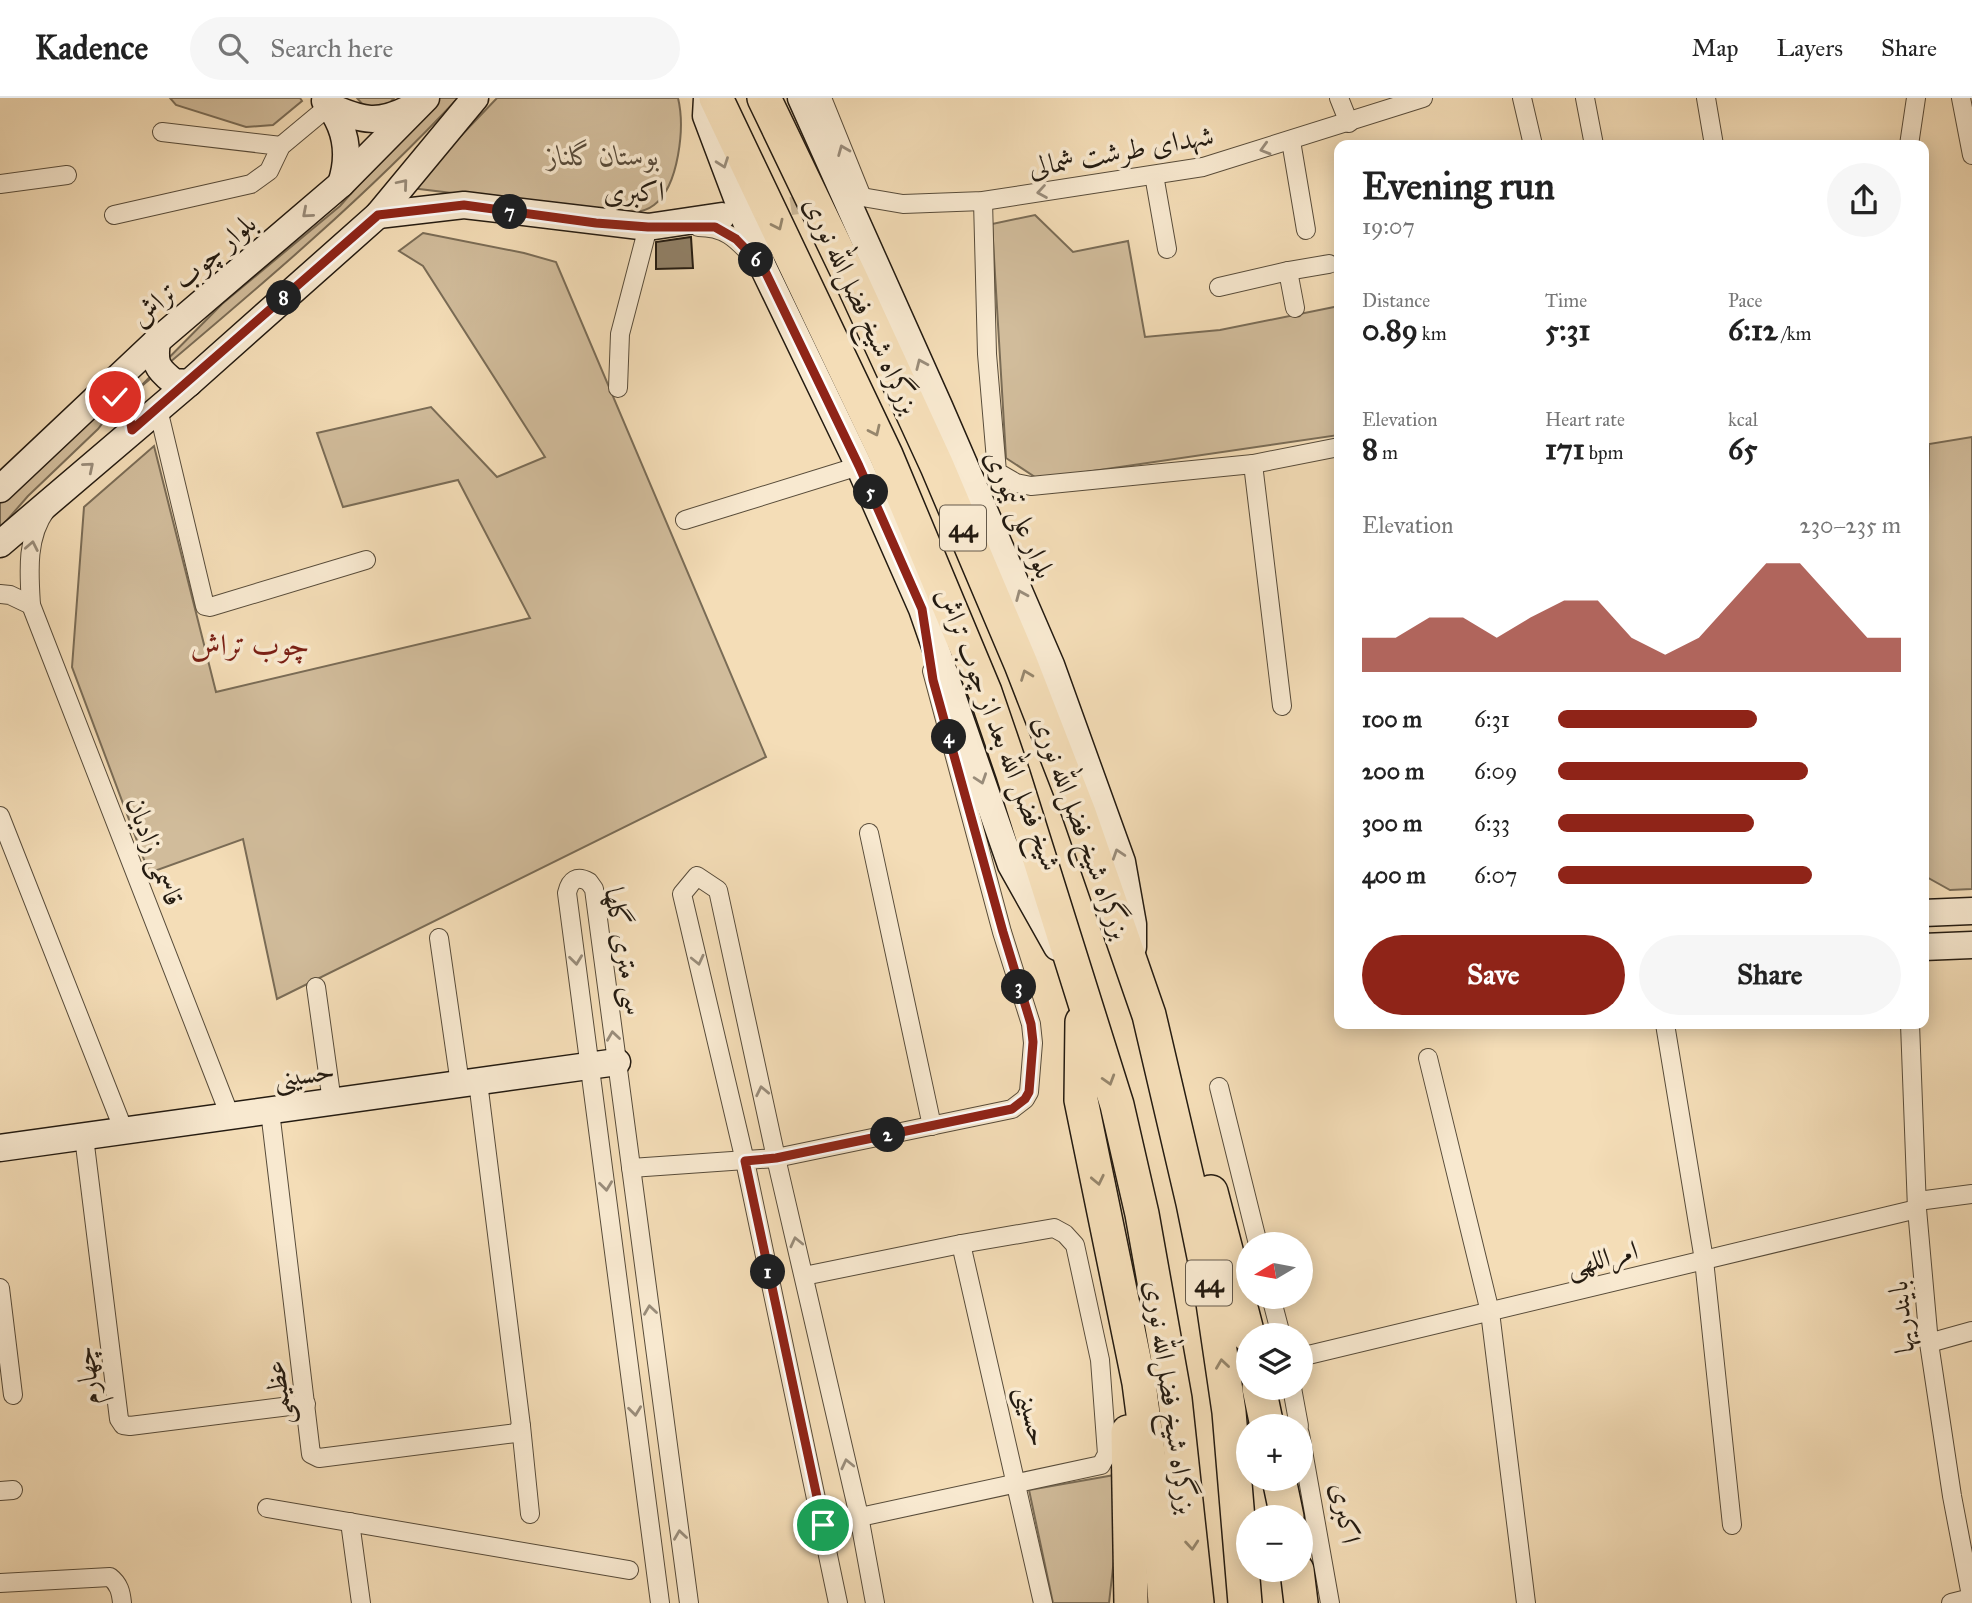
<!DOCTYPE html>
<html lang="en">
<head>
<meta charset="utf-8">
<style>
	body { margin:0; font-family:"IM FELL Great Primer",Amiri,serif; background:#f6f6f6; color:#222; height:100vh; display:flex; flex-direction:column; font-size:26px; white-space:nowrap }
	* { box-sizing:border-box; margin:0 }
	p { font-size:23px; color:#767676 }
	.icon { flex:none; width:38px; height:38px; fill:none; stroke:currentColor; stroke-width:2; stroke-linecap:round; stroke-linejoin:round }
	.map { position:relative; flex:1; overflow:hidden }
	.sheet { position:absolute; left:1334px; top:42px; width:595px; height:889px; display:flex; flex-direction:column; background:#fff; border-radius:14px; box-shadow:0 4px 18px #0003 }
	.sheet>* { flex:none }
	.needle { width:46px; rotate:260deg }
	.tools { position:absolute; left:1236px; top:1134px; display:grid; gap:14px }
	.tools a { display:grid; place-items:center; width:77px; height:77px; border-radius:50%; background:#fff; box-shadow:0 4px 18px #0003; font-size:35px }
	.pin { position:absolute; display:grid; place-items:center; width:60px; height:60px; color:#fff; margin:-30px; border:4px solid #fff; border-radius:50%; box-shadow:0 2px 7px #0007 }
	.km { position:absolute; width:35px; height:35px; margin:-18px; border-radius:50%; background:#222; color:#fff; font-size:19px; line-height:35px; text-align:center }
	.round { display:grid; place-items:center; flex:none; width:74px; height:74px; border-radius:37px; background:#f6f6f6 }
	.overview { display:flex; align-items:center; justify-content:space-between; height:119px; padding:0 28px }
	h1 { font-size:38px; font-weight:800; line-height:52px }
	.metrics { display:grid; grid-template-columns:repeat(3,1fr); gap:10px; height:119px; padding:7px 28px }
	.metrics div { display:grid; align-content:center }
	.metrics b { font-size:30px; font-weight:800 }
	.metrics small { font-size:19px; font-weight:400 }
	.metrics p { font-size:19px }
	.chart { height:196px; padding:14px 28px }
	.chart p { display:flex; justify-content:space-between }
	.chart svg { width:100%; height:126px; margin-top:7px; fill:#8f2418; opacity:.7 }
	.primary-button { display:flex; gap:14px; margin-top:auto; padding:14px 28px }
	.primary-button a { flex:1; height:80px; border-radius:42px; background:#8f2418; color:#fff; font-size:28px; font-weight:800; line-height:80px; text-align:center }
	.primary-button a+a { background:#f6f6f6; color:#222 }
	ul { padding:0 28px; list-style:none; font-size:23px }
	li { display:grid; grid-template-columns:112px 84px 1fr; align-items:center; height:52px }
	li i { height:18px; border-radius:9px; background:#8f2418 }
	header { display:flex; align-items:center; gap:42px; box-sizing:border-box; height:98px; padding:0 35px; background:#fff; border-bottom:2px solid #e0e0e0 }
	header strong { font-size:33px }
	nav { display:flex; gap:38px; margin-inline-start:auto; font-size:24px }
	.search { width:490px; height:63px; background:#f6f6f6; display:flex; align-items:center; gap:18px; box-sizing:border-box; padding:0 24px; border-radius:38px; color:#767676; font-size:26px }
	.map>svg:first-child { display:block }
</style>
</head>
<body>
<header>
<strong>Kadence</strong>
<div class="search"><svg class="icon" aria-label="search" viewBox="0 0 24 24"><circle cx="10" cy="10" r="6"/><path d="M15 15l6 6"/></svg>Search here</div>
<nav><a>Map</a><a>Layers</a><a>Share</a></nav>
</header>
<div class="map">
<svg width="1972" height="1505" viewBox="0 0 1972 1505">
	<rect width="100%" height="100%" fill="#f4ddb7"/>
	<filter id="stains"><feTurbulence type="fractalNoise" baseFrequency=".00286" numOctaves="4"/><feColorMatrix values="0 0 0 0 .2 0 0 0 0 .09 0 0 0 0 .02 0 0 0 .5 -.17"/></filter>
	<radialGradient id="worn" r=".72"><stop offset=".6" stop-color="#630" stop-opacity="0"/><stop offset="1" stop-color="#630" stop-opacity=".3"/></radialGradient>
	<g fill="#d1bc9b" stroke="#7a6c56" stroke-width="2">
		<path d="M170,0h130l2,3 -29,24 -27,2 -70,-22z"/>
		<path d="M357,0h37l-7,8h-23z"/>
		<path d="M436,0h22c-100,107 -211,199 -322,293l86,-87 118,-98z"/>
		<path d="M497,0h181c7,29 1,88 -24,107 -13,10 -31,8 -47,7l-196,-24z"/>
		<path d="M1035,117l38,37 55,-11 17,96 75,-7 119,-24v129l-301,44 -32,-21 -14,-234z"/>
		<path d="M423,135l101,20 32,9 210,495 -489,242 -34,-160 -94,34 -77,-206 12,-160 70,-61 62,246 314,-74 -72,-138 -115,27 -26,-74 114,-26 66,70 48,-20 -122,-191 -24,-15z"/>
		<path d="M95,314h7l2,9 -6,8 -70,67 -28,32v-25l15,-17z"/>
		<path d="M1972,339v452l-22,1 -27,-15 6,-431z"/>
		<path d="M1120,1376l-2,49 -9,80h-56l-24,-113z"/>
	</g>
	<path fill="#908067" stroke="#241b11" stroke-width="2" d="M691,139l2,31 -37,1v-27z"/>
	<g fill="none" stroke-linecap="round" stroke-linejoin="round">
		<path stroke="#cab696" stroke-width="18" stroke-dasharray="18 9" stroke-linecap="butt" d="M764,112l55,-8"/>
		<defs>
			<g id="street">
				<path d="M822,0l40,99h-5"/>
				<path d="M1339,0l10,25"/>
				<path d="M1522,0l11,47"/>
				<path d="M1585,0l9,47"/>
				<path d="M1706,0l8,47"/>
				<path d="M1961,0l11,57"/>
				<path d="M162,34l119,14"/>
				<path d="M1291,43l15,89"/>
				<path d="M1909,47l7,-47"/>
				<path d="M1154,77l13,74"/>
				<path d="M0,86l67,-9"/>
				<path d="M862,99l41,7 80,-3 220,-34 220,-69"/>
				<path d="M983,103l4,153 10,118 19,11 15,3 222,-22 86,-17"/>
				<path d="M114,117l137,-31 18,-13 12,-25 48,-40"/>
				<path d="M698,129c29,0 39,13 58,33"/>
				<path d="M1288,173l41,-7"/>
				<path d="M1219,189l69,-16 7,37"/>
				<path d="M618,290l2,-54 28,-107h12"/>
				<path d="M158,311l47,197 5,1 156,-47"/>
				<path d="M1253,366l29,242"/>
				<path d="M46,412c-20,27 -17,63 -15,95l199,511"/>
				<path d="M685,422l174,-54"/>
				<path d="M0,496l10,1 21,10"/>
				<path d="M0,718l124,315"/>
				<path d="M869,735l63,293"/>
				<path d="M439,840l21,146"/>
				<path d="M316,889l16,115"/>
				<path d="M1665,926l39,236 28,265"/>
				<path d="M1910,926l7,185 12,134 23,153 20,105"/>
				<path d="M1428,960l62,254 36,291"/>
				<path d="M478,984l43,344 9,88"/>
				<path d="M1219,989l39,157"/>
				<path d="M270,1013l41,343 8,4 197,-25 5,-7"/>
				<path d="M84,1039l35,282 4,6 7,1 176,-22"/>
				<path d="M631,1070l145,-10 236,-49 13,-10 4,-7 4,-49 -2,-19 -29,-92 -70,-261"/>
				<path d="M1918,1103l54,-7"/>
				<path d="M961,1146l82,359"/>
				<path d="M804,1178l157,-32 93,-16 11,6 10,11 25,115 7,94 -6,11 -278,60"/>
				<path d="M0,1190l13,107"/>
				<path d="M1271,1199l10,38"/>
				<path d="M1929,1245l43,-12"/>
				<path d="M1300,1259l617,-148"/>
				<path d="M1292,1290l7,38"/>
				<path d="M1300,1336l30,169"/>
				<path d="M0,1393l13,-1"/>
				<path d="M267,1410l362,62"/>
				<path d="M350,1424l11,81"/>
				<path d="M0,1485l110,-6c9,7 11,15 12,26"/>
				<path d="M660,1505l-93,-710c3,-13 10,-18 22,-11l5,7 95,714"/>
				<path d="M838,1505l-93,-442 -63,-267 15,-18 21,14 58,268 83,358 16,87"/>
				<path d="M1951,1505l20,-5"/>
			</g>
			<g id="secondary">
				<path d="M707,0l-1,18 57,151 96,199 63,143 89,256 46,82"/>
				<path d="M801,0l138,308 112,259 71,197 11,62v23"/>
				<path d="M325,3c21,24 26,53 16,83"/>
				<path d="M329,8c33,15 50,19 83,1"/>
				<path d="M378,117l86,-10 184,22 74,-11"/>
				<path d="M157,243c-3,22 -1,27 17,41l15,1"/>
				<path d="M102,296c22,5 26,15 30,36"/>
				<path d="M0,391l157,-148 184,-157 85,-86"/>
				<path d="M0,446l189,-161 189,-168 97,-117"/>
				<path d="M1923,815l49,-2"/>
				<path d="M1923,849l49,-2"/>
				<path d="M0,1050l617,-86"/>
			</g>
			<g id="highway">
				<path d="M716,0l170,357 99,237 28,82 104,331 25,109 33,185 22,204"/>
				<path d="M764,0l86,179 87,189 84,198 58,149 70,202 44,188 19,93 17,116 16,191"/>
				<path d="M1082,924l-1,78 58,283 23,177 3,43"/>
				<path d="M1211,1094l37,143"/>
				<path d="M1259,1290l8,38"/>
				<path d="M1128,1334l3,171"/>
				<path d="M1279,1381l8,38"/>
				<path d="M1297,1472l4,33"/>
			</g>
		</defs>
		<use href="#street" stroke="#584c3a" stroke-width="20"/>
		<use href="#secondary" stroke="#241b11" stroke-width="29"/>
		<use href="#highway" stroke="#241b11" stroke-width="36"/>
		<use href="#street" stroke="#f8e9d0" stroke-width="18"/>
		<use href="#secondary" stroke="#f8e9d0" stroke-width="26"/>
		<use href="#highway" stroke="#f4ddb7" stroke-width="33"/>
	</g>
	<defs><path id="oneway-chevron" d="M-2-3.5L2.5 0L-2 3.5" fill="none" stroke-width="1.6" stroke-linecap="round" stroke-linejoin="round" transform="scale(1.75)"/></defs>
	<g stroke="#998c7a">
		<use href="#oneway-chevron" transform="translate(1265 51) rotate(164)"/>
		<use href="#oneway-chevron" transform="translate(843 52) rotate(-112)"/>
		<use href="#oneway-chevron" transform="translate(723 65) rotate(70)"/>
		<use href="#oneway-chevron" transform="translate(403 86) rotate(-50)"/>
		<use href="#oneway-chevron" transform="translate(1042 94) rotate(171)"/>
		<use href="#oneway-chevron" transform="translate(307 115) rotate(139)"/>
		<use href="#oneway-chevron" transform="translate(921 266) rotate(-114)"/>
		<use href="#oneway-chevron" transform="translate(89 369) rotate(-40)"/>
		<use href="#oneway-chevron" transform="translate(32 448) rotate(-79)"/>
		<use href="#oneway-chevron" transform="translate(1021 497) rotate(-113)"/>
		<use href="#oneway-chevron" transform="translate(981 681) rotate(71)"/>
		<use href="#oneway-chevron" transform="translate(1118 756) rotate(-108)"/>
		<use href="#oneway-chevron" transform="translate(576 862) rotate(83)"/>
		<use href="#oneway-chevron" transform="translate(698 862) rotate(77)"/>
		<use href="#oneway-chevron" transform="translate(613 938) rotate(-98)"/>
		<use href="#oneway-chevron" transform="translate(762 993) rotate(-102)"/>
		<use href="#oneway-chevron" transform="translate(606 1088) rotate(83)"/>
		<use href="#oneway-chevron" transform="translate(796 1144) rotate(-103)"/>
		<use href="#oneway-chevron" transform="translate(650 1212) rotate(-98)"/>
		<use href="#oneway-chevron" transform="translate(635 1313) rotate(83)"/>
		<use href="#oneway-chevron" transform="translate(847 1366) rotate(-103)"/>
		<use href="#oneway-chevron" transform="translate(680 1437) rotate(-98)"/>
	</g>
	<g stroke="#96866c">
		<use href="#oneway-chevron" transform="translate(778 127) rotate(65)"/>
		<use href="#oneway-chevron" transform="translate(875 333) rotate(65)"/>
		<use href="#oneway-chevron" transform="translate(1026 577) rotate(-111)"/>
		<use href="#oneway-chevron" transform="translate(1109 982) rotate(73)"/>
		<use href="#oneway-chevron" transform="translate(1098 1082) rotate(78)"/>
		<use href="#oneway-chevron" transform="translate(1222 1266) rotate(-98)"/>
		<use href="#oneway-chevron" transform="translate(1192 1447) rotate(85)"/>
	</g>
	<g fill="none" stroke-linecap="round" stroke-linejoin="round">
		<defs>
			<path id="route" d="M115,299c11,9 15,19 17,33l246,-215 86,-10 132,18 52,4h67l21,12 27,28 96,199 63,143 11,71 70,252 28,92 2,18 -4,50 -4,7 -13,10 -236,49 -31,3 78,364"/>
		</defs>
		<use href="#route" stroke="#fff" stroke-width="14"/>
		<use href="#route" stroke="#8f2418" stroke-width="9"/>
	</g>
	<g text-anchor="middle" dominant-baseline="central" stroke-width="7" stroke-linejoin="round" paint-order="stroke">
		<g fill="#f8e9d0" stroke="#64594a" stroke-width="2">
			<rect x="940" y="407.5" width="46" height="45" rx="5"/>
			<rect x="1186" y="1162.5" width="46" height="45" rx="5"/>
		</g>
		<g font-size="26" font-weight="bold" fill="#241b11">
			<text x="963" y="430">44</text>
			<text x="1209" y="1185">44</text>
		</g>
		<g font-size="28" fill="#241b11" stroke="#f8e9d0">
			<text transform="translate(1121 53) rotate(-10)">شهدای طرشت شمالی</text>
			<text x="634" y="93">اکبری</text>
			<text transform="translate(193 172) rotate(-41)">بلوار چوب‌ تراش</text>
			<text transform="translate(862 207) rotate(65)">بزرگراه شیخ فضل‌الله نوری</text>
			<text transform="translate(1020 416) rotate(67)">بلوار علی تیموری</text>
			<text transform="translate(999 631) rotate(69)">شیخ فضل الله بعد از چوب تراش</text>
			<text transform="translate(1082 729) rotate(70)">بزرگراه شیخ فضل‌الله نوری</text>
			<text transform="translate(155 753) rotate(69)">قاسمی زادیان</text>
			<text transform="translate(625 853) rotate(80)">سی متری گلها</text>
			<text transform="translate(304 976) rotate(-8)">حسینی</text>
			<text transform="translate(1602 1160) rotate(-14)">امراللهی</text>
			<text transform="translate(1901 1219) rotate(-96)">بایندریها</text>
			<text transform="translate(87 1278) rotate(-97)">چهارم</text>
			<text transform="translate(278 1295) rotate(-97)">عظیمی</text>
			<text transform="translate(1171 1299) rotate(82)">بزرگراه شیخ فضل‌الله نوری</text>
			<text transform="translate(1033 1318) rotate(77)">حسینی</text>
			<text transform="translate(1346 1415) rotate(80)">اکبری</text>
		</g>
		<g font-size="28" font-style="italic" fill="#584b3a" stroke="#f8e9d0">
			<text x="603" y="57">بوستان گلناز</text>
		</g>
		<g font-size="30" fill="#7a1f14" stroke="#f8e9d0">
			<text x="250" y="547">چوب تراش</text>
		</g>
	</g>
	<rect width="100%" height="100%" filter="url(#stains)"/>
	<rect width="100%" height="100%" fill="url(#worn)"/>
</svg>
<div class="tools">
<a><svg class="needle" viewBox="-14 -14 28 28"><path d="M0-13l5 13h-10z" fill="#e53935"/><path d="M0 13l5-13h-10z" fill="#767676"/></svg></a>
<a><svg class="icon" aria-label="layers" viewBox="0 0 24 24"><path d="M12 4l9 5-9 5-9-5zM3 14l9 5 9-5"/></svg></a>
<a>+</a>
<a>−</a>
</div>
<div class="pin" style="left:823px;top:1427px;background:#1e9e55"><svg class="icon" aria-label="arrive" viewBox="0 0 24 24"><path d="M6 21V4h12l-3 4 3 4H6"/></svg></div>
<div class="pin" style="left:115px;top:299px;background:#d93025"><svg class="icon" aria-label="check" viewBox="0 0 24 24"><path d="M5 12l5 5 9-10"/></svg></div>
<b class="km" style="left:768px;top:1174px">1</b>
<b class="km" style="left:888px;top:1037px">2</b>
<b class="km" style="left:1019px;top:889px">3</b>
<b class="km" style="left:949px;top:639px">4</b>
<b class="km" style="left:871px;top:394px">5</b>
<b class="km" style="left:756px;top:162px">6</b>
<b class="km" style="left:510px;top:114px">7</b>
<b class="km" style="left:284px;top:200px">8</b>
<section class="sheet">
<div class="overview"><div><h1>Evening run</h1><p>19:07</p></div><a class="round"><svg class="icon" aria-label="share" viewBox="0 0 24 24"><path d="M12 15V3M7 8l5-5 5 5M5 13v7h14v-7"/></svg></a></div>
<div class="metrics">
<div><p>Distance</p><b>0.89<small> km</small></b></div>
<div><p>Time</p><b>5:31</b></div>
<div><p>Pace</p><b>6:12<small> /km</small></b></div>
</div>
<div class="metrics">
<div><p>Elevation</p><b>8<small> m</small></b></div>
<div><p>Heart rate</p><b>171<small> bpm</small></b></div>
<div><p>kcal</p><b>65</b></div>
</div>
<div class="chart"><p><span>Elevation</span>230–235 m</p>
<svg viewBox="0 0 160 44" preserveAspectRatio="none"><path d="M0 44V32L10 32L20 25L30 25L40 32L50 25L60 19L70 19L80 32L90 38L100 32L110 19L120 6L130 6L140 19L150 32L160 32V44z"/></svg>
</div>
<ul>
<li><b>100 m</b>6:31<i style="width:58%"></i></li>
<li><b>200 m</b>6:09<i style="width:73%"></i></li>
<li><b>300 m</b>6:33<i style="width:57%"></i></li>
<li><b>400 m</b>6:07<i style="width:74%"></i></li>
</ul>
<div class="primary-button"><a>Save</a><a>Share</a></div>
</section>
</div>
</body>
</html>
